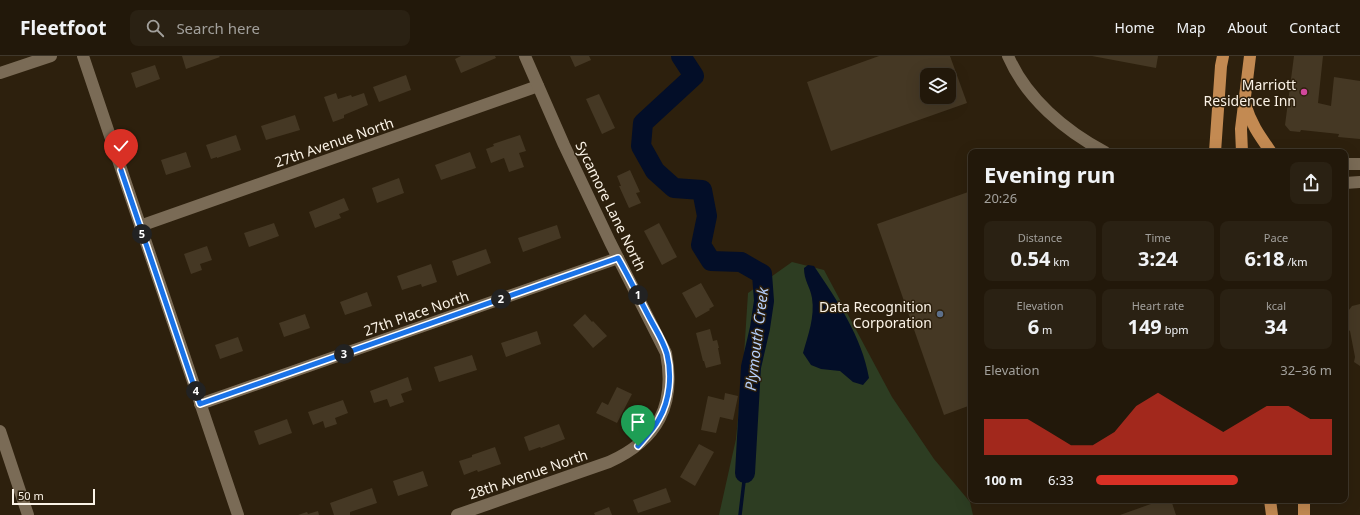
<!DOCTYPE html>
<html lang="en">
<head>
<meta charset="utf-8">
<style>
	body { margin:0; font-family:"Noto Sans",sans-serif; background:#2a2113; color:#f1f3f6; height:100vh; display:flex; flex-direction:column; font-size:15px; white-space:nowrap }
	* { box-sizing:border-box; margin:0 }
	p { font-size:13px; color:#a2a09c }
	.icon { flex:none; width:22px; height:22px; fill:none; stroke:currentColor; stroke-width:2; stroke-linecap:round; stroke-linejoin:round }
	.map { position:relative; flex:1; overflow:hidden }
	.details { position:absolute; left:968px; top:93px; width:380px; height:354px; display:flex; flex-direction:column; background:#22180a; border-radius:8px; box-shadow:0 4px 16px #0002,0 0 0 1px #3f372b }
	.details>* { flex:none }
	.controls { position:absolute; left:920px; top:12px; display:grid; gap:8px }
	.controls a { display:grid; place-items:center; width:36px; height:36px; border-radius:8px; background:#22180a; box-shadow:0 4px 16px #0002,0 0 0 1px #3f372b; font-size:20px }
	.scale { position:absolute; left:12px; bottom:10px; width:83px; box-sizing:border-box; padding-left:4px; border:2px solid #fbf3e7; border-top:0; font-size:11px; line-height:14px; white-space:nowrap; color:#fbf3e7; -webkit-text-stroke:3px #2d200d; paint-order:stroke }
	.pin { position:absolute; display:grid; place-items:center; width:34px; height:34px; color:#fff; margin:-41px -17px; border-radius:50% 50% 50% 0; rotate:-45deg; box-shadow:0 0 4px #0007 }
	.pin .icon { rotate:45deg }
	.km { position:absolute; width:20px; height:20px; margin:-10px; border-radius:50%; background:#222; color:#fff; font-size:11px; line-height:20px; text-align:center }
	.round { display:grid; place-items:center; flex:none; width:42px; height:42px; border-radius:8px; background:#2a2113 }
	.headline { display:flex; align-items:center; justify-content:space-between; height:68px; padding:0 16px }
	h1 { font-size:22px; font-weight:700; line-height:30px }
	.metrics { display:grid; grid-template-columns:repeat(3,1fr); gap:6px; height:68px; padding:4px 16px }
	.metrics div { display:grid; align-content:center; border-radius:8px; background:#2a2113; text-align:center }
	.metrics b { font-size:20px; font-weight:700 }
	.metrics small { font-size:11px; font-weight:400 }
	.metrics p { font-size:11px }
	.chart { height:112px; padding:8px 16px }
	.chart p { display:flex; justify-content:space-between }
	.chart svg { width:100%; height:72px; margin-top:4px; fill:#d93025; opacity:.7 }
	ul { padding:0 16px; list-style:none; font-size:13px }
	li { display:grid; grid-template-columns:64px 48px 1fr; align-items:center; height:30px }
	li i { height:10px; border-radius:5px; background:#d93025 }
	header { display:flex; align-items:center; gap:24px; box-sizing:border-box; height:56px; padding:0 20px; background:#22180a; border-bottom:1px solid #3f372b }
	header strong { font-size:19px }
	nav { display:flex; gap:22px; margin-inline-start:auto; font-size:14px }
	.search { width:280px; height:36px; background:#2a2113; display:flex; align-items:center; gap:10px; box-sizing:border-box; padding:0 14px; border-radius:8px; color:#a2a09c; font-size:15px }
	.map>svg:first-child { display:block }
</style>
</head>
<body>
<header>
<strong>Fleetfoot</strong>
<div class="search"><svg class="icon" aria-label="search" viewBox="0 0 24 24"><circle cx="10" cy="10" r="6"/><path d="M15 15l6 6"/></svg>Search here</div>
<nav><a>Home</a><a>Map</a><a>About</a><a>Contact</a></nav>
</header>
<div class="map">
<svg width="1360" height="459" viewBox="0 0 1360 459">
	<rect width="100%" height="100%" fill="#2d200d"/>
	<path fill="#2d3d22" d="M792,206l32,8 68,127 42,62 36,43 3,13h-254l17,-76 8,-84 4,-62z"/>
	<path fill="#030e28" d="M808,209l6,1c23,34 48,71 55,112l-6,7 -10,-3 -13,-11 -19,-2 -10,-4 -8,-12c5,-18 12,-36 9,-55 -2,-12 -8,-17 -8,-30z"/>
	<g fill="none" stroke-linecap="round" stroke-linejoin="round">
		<path stroke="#030e28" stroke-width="3.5" d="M740,459l5,-42"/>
		<path stroke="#030e28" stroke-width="20" d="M681,0l13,20 -51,47 -2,23 14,25 19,17 28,2 5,26 -6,29 10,16 30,1 21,12 2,27 -4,27 -9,39 -6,106"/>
	</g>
	<g fill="#453824" fill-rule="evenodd">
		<path d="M182,0h37l1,1 -34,12z"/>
		<path d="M461,0h34l1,2 -35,15 -6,-14z"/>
		<path d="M570,0h19l2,4 -16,7z"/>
		<path d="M879,0h71l17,47 -136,48 -24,-69zM927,19h22v22h-22z"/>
		<path d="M1092,0h66l-2,12z"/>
		<path d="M1294,0h29l-5,47 13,3 3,-29 26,4v58l-22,-2 1,-3 -38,-4 -1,2 -10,-1 -5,-6z"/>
		<path d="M155,9l5,14 -24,9 -5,-15z"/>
		<path d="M406,19l5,15 -32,12 -6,-15z"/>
		<path d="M336,37l2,6 13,-4 1,2 12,-4 4,12 -24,10v3l-11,4 -9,-25z"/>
		<path d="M599,38l16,34 -13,6 -16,-35z"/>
		<path d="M295,59l5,15 -34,10 -5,-14z"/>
		<path d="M236,79l5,15 -24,8v-1l-6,2 -5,-14z"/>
		<path d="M520,79l6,16 -7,2 5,14 -15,5 -5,-14 -13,5 -5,-14 8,-3 -1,-2z"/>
		<path d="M186,96l5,15 -25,8 -5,-15z"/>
		<path d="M470,96l6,16 -35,12 -6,-15z"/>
		<path d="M630,114l10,22 -4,1 5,10 -12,5 -10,-22h2l-4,-10z"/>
		<path d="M399,122l5,15 -27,10 -5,-15z"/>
		<path d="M971,135v214l-27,10 -67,-191z"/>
		<path d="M344,142l5,12 -10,4 2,4 -26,10 -6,-16z"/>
		<path d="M274,167l5,13 -30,11 -5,-14z"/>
		<path d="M659,167l18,34 -15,8 -18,-34z"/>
		<path d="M557,169l4,13 -38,14 -5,-14z"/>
		<path d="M207,190l5,14 -12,4 2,6 -11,4 -7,-20z"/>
		<path d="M486,193l5,14 -34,13 -5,-15z"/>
		<path d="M431,208l6,18 -15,5 -1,-3 -19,6 -5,-14z"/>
		<path d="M701,227l13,23 -5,3 1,1 -14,8 -14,-25z"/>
		<path d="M367,236l5,14 -27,9 -5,-13z"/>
		<path d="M1360,248v62l-6,-4 1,-5 -5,-26 -3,-2 -2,-14 7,-9z"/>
		<path d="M305,258l5,14 -26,9 -5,-14z"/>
		<path d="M585,258l7,8 1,-1 14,15 -14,12 -20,-23z"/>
		<path d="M710,273l3,12 4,-1 2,8h-1l3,16 -15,4 -2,-7h-1l-7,-28z"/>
		<path d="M537,275l4,13 -35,13 -5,-14z"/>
		<path d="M238,281l5,14 -23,8 -5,-14z"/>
		<path d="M472,299l5,15 -38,12 -5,-15z"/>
		<path d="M408,321l4,13 -11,4 3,8 -14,5 -3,-8 -13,4 -4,-12z"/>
		<path d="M617,331l15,7 -15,29 -21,-10 6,-11 6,3z"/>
		<path d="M725,337l13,3 -5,24 -13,-3 -4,16 -15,-3 7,-34 16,4z"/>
		<path d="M343,344l5,13 -13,5 2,6 -12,4 -2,-7 -10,4 -5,-13z"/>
		<path d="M287,363l5,14 -33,12 -5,-14z"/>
		<path d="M559,368l6,15 -24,9 -1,-1 -11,4 -5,-14z"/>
		<path d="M699,388l15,8 -19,34 -15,-9z"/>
		<path d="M495,391l6,17 -23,8 -1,-2 -13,5 -5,-14 13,-4v-2z"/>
		<path d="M423,415l5,15 -30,10 -5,-15z"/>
		<path d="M372,432l5,15 -27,9v3h-16l-4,-12z"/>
		<path d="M666,432l5,14 -33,11 -5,-13z"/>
		<path d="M1162,444h9l5,15h-56z"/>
		<path d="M609,451l3,8h-17l-1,-2z"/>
		<path d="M318,455l1,4h-21l9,-3 1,2z"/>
	</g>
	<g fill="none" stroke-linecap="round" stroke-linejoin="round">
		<g stroke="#7a6b56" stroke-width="12">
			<path d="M83,0l155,459"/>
			<path d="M1008,0c18,42 57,75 97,96"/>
			<path d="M0,17l51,-17"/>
			<path d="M1345,108h15"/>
			<path d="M1345,127l15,-1"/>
			<path d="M140,170l398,-140"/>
			<path d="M200,348l418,-146"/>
			<path d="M0,375l28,84"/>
			<path d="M457,459l152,-53c49,-22 67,-57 57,-109l-56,-111 -46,-97 -39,-89"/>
		</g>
		<g stroke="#c38a52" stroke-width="12">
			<path d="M1245,48c6,20 14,31 26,48"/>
			<path d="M1215,96l6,-86 2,-10"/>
			<path d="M1242,96l-1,-23 9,-73"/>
			<path d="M1270,444l2,15"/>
			<path d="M1304,444v15"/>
		</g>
	</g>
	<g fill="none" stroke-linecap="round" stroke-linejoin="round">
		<defs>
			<path id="route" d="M121,114l79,234 418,-146c11,19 20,38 30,57 6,12 15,25 19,39 5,21 3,46 -8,65 -5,10 -13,18 -21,27"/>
		</defs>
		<use href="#route" stroke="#fff" stroke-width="8"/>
		<use href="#route" stroke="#1a73e8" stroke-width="5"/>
	</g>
	<circle fill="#d1479c" stroke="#2d200d" stroke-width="1.5" cx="1304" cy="36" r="4"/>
	<circle fill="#5c6f8a" stroke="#2d200d" stroke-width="1.5" cx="940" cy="258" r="4"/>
	<g text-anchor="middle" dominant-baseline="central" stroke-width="3" stroke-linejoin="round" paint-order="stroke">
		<g font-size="14" fill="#fbf3e7" stroke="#2d200d" text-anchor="end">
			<text x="1296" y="28">Marriott<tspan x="1296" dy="16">Residence Inn</tspan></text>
			<text x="932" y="250">Data Recognition<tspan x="932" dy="16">Corporation</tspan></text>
		</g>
		<g font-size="14" fill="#fbf3e7" stroke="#2d200d">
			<text transform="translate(334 86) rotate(-19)">27th Avenue North</text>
			<text transform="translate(611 150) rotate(64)">Sycamore Lane North</text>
			<text transform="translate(416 257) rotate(-19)">27th Place North</text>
			<text transform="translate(528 418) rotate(-19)">28th Avenue North</text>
		</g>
		<g font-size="15" font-style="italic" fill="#b6d0fd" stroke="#2d200d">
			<text transform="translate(756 283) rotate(-83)">Plymouth Creek</text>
		</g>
	</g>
</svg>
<div class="controls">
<a><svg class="icon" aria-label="layers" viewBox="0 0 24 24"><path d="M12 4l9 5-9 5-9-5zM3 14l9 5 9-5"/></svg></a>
</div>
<div class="scale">50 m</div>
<div class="pin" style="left:638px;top:390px;background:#1e9e55"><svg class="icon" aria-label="arrive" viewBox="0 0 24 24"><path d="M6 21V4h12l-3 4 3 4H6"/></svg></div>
<div class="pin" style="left:121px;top:114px;background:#d93025"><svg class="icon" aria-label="check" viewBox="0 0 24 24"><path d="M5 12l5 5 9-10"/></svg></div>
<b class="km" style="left:638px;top:239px">1</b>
<b class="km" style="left:501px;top:243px">2</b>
<b class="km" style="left:344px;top:298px">3</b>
<b class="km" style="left:196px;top:335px">4</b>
<b class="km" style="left:142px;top:178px">5</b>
<section class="details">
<div class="headline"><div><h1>Evening run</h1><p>20:26</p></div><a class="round"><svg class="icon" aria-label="share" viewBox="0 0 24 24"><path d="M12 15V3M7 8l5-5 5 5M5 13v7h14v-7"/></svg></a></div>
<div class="metrics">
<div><p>Distance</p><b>0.54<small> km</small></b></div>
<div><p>Time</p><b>3:24</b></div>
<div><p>Pace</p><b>6:18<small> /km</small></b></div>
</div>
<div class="metrics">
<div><p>Elevation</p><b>6<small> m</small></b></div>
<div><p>Heart rate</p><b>149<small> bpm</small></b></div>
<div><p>kcal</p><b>34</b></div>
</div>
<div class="chart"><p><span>Elevation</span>32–36 m</p>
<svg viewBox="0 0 160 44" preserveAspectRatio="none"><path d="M0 44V22L10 22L20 22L30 30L40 38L50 38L60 30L70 14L80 6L90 14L100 22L110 30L120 22L130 14L140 14L150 22L160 22V44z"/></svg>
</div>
<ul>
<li><b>100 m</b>6:33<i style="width:60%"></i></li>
</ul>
</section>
</div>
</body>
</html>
